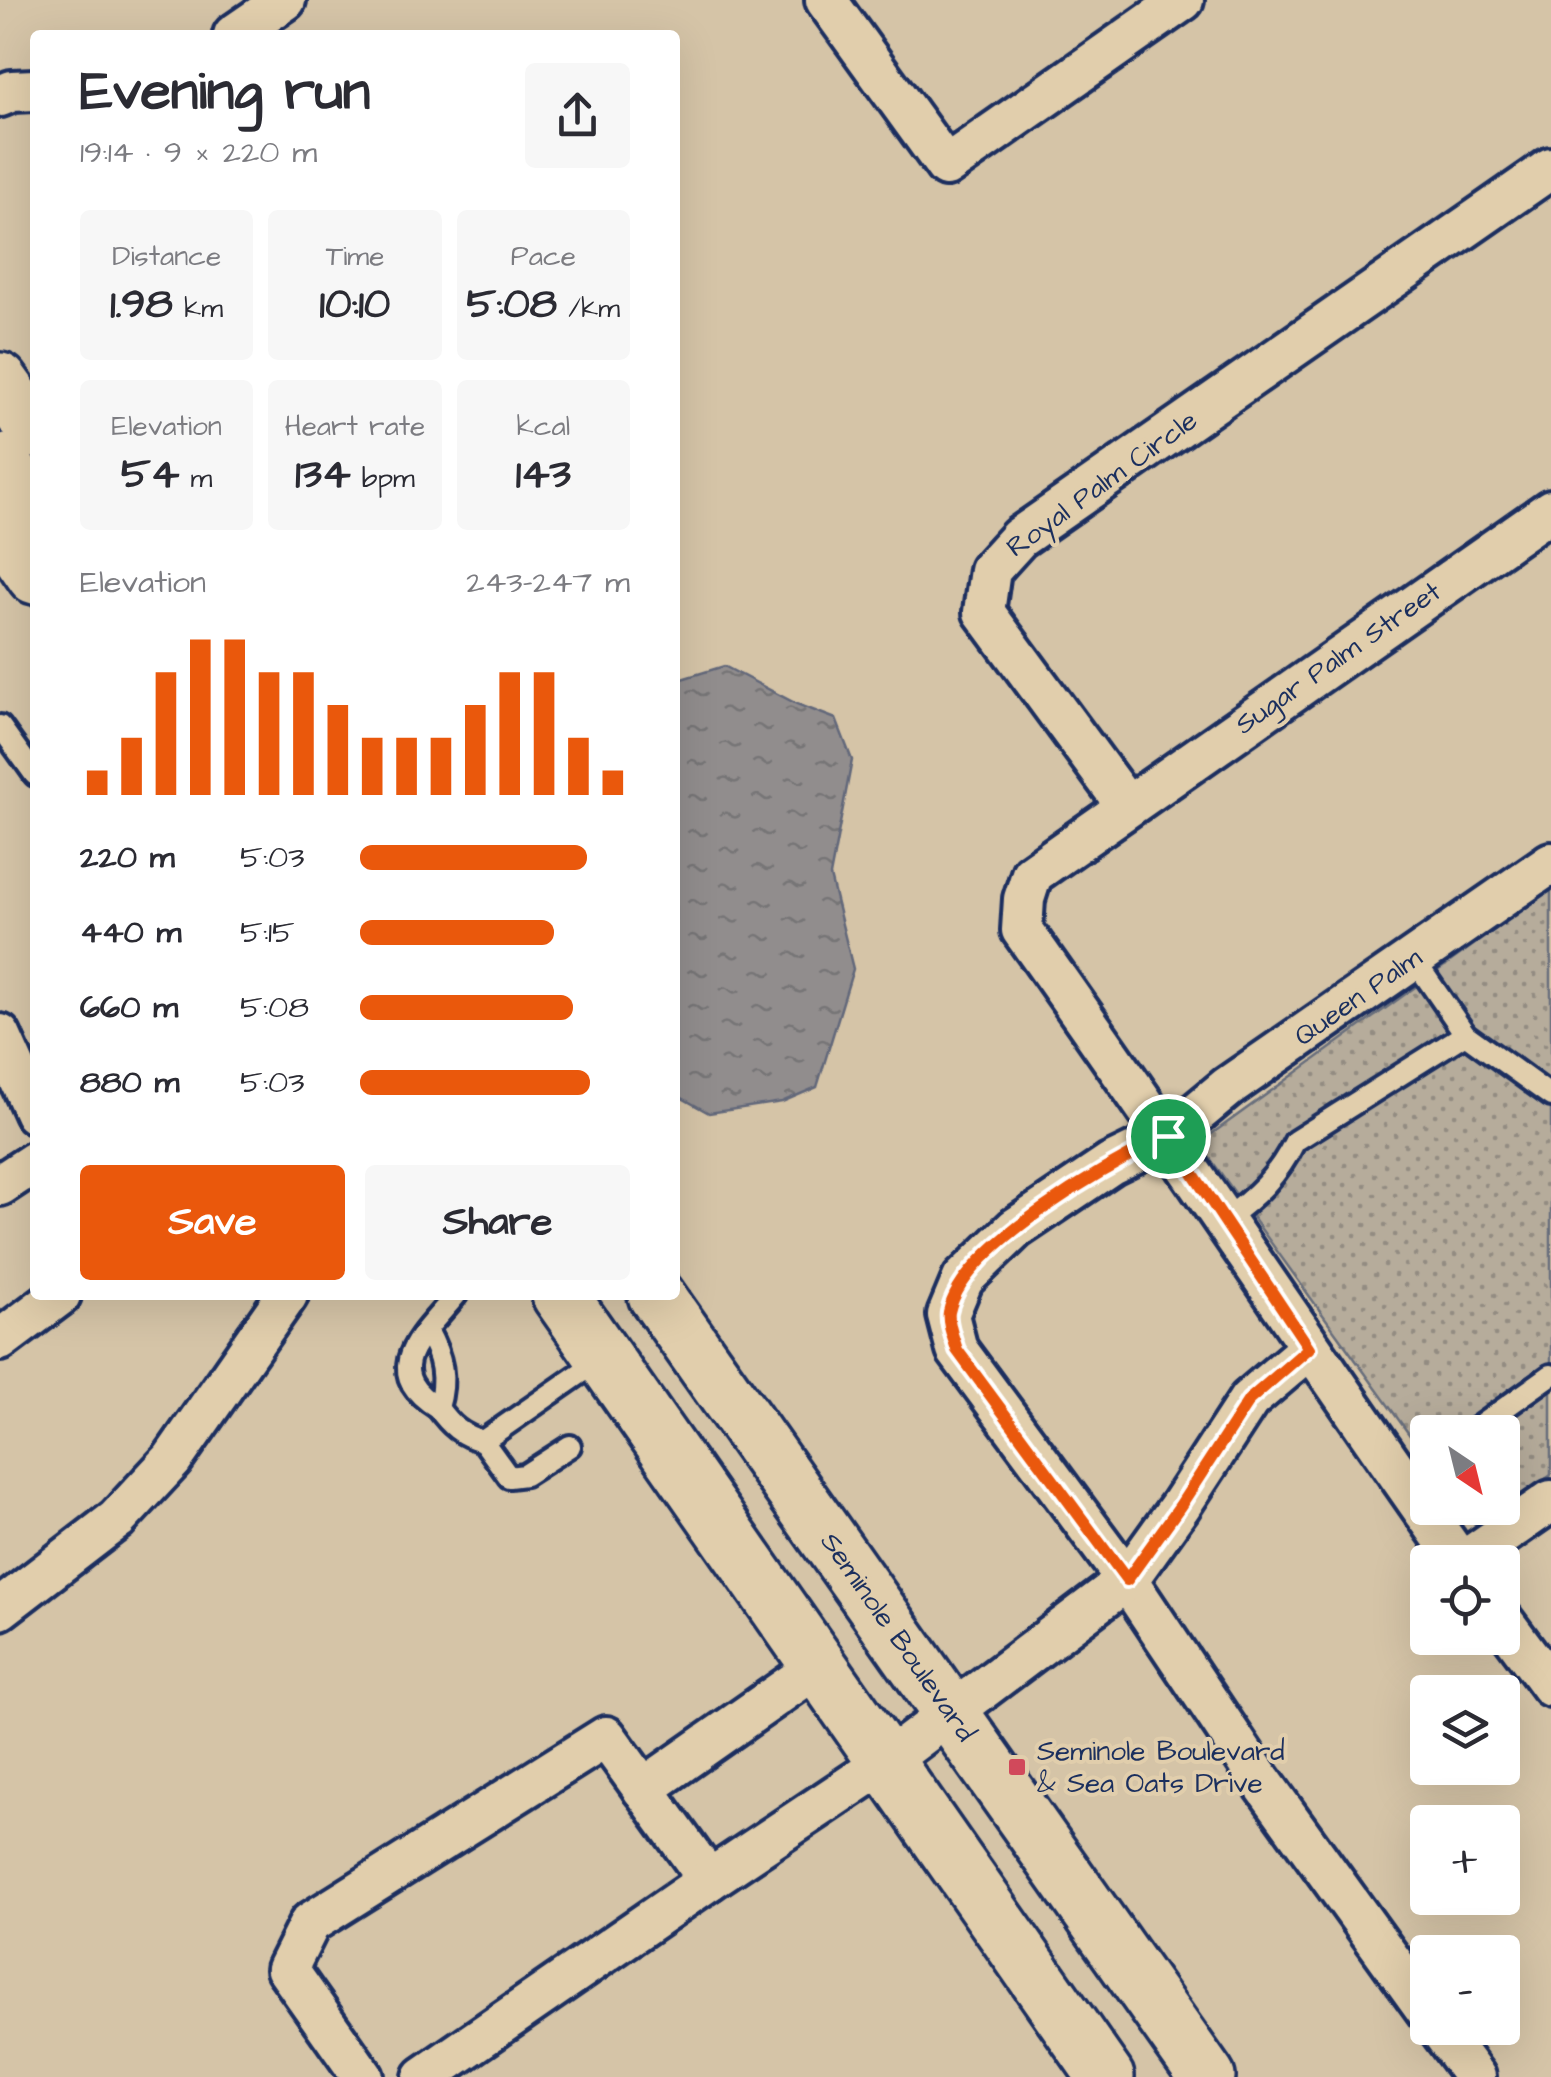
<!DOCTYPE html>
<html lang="en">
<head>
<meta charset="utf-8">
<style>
	body { margin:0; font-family:"Architects Daughter",sans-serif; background:#f7f7f7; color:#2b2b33; height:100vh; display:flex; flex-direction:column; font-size:38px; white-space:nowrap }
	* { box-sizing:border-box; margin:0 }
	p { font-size:32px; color:#7c7c81 }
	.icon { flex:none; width:55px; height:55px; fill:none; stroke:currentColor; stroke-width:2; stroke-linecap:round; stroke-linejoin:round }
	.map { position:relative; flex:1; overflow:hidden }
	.drawer { position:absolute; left:30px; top:30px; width:650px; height:1270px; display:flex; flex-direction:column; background:#fff; border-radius:10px; box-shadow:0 10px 40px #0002 }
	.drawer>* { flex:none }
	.needle { width:65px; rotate:145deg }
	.fabs { position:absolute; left:1410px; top:1415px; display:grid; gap:20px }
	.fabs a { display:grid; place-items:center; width:110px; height:110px; border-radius:10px; background:#fff; box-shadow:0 10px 40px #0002; font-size:50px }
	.pin { position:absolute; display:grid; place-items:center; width:85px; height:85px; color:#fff; margin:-42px; border:5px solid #fff; border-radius:50%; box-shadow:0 2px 10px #0007 }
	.round { display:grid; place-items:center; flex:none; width:105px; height:105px; border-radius:10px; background:#f7f7f7 }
	.head { display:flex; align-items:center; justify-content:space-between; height:170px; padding:0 50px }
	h1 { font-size:55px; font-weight:700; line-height:75px }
	.metrics { display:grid; grid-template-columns:repeat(3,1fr); gap:15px; height:170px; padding:10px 50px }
	.metrics div { display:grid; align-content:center; border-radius:10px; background:#f7f7f7; text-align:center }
	.metrics b { font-size:42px; font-weight:700 }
	.metrics small { font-size:28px; font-weight:400 }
	.metrics p { font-size:28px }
	.chart { height:280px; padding:20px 50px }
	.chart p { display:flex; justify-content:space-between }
	.chart svg { width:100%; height:180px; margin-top:10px; stroke:#ea580c; stroke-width:6 }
	.cta { display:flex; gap:20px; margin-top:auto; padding:20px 50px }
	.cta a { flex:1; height:115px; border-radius:10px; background:#ea580c; color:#fff; font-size:40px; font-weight:700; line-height:115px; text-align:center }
	.cta a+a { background:#f7f7f7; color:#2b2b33 }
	ul { padding:0 50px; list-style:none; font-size:32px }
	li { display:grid; grid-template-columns:160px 120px 1fr; align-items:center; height:75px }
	li i { height:25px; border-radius:12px; background:#ea580c }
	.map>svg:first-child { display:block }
</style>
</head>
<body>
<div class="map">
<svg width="1551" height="2077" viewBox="0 0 1551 2077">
	<defs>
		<pattern id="park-dots" width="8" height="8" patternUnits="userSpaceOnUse" patternTransform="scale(2.5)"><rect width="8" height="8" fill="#b6ac9b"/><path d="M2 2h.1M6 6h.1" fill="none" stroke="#938c82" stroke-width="1.8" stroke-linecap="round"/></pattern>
		<pattern id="water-ripples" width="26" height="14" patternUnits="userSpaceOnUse" patternTransform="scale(2.5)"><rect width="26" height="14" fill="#918d8d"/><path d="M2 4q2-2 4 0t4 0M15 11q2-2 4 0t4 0" fill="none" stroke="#767476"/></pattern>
	</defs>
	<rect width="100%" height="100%" fill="#d5c4a7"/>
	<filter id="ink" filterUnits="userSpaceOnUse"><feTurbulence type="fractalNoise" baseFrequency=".01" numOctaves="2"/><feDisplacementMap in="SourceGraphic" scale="20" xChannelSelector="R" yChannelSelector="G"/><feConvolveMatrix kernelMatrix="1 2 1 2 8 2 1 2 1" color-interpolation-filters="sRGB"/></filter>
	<g filter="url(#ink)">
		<path fill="url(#park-dots)" stroke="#686e7c" stroke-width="2.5" d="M1551,889v586l-74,52 -14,-19h39v-76h-74l-1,27 -228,-316z"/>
		<path fill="url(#water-ripples)" stroke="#62677a" stroke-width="2.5" d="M724,666l73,38 39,15 16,41 -22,116 23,93 -36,118 -35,15 -73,11 -34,-19v-413z"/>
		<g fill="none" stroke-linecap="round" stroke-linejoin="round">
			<defs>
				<g id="service">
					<path d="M0,726l35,49"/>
					<path d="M1413,958l52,76 86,62"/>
					<path d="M1224,1220c32,-23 54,-44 71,-79l170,-107"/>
					<path d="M427,1330c15,27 20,48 11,78 -62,-38 -14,-74 18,-113"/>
					<path d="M438,1408c12,17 24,28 45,33l118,-82"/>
					<path d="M1471,1432l80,-57"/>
					<path d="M483,1441l26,36 16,-2 45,-29"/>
				</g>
				<g id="minor">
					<path d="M826,0l120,166 237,-166"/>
					<path d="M234,35l51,-35"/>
					<path d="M0,96l12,-5 23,-1"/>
					<path d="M1126,805l-142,-193 6,-42 29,-32 532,-370"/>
					<path d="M0,1035l35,78"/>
					<path d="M0,1185l35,-23"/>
					<path d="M0,1340l60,-45"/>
					<path d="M1460,1562c-148,-209 -289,-423 -438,-632l2,-31 8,-25 519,-364"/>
					<path d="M1463,1562l88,-61"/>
					<path d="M0,1609l117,-90 55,-59 115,-165"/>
					<path d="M1502,1620l49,66"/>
					<path d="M643,1789l174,-122"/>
					<path d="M1428,2012l-173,-240 -128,-192 -170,-230 -9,-35 15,-36 53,-51 95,-64 58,-28 59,-49 323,-224"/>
					<path d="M1439,2028l36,49"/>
					<path d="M363,2077l-76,-108 23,-46 296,-186 103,143"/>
					<path d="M424,2077l285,-197 177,-118 241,-182 53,-74 69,-106 60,-51"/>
				</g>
				<g id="primary">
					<path d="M0,381l35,49"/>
					<path d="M0,462l35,41"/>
					<path d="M0,525l35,51"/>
					<path d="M560,1295l546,782"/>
					<path d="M656,1295l551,782"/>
				</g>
			</defs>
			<use href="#service" stroke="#1b2f5e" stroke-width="28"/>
			<use href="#minor" stroke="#1b2f5e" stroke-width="48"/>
			<use href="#primary" stroke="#1b2f5e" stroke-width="62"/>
			<use href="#service" stroke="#e1ceac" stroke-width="20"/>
			<use href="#minor" stroke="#e1ceac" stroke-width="40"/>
			<use href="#primary" stroke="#e1ceac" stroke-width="55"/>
		</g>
	</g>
	<g fill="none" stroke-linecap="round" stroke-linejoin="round" filter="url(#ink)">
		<defs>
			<path id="route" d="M1168,1136l141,212 -60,52 -69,106 -53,74 -170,-230c-3,-11 -10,-27 -8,-38 14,-67 161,-148 219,-176z"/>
		</defs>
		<use href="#route" stroke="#fff" stroke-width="20"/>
		<use href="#route" stroke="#ea580c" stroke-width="12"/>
	</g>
	<rect fill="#d1495b" stroke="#e1ceac" stroke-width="4" x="1007" y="1757" width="20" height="20" rx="5"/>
	<g text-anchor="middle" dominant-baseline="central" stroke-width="8" stroke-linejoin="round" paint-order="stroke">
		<g font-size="28" fill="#1b2f5e" stroke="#e1ceac">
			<text transform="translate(1102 484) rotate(-36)">Royal Palm Circle</text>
			<text transform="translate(1338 658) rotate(-35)">Sugar Palm Street</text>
			<text transform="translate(1358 997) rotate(-35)">Queen Palm</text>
			<text transform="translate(898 1637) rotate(55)">Seminole Boulevard</text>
		</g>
		<g font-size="28" fill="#1b2f5e" stroke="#e1ceac" text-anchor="start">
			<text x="1037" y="1751">Seminole Boulevard<tspan x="1037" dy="32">&amp; Sea Oats Drive</tspan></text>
		</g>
	</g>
</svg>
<div class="fabs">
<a><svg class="needle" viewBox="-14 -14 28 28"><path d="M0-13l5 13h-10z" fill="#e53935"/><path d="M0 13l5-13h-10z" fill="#7c7c81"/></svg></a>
<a><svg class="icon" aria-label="locate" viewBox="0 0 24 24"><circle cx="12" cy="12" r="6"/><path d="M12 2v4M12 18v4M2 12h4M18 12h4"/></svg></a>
<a><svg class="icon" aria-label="layers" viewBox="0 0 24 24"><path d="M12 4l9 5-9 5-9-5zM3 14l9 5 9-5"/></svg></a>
<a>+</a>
<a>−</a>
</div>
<div class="pin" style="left:1168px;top:1136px;background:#1e9e55"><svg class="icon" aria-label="arrive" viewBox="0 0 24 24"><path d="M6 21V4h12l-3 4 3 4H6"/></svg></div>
<section class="drawer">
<div class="head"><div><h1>Evening run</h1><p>19:14 · 9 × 220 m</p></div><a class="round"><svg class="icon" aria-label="share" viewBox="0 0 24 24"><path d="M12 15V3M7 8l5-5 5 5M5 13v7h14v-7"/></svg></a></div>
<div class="metrics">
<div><p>Distance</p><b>1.98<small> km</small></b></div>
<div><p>Time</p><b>10:10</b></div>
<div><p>Pace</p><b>5:08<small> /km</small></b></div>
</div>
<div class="metrics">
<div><p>Elevation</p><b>54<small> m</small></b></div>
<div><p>Heart rate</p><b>134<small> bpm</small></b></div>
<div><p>kcal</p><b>143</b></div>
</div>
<div class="chart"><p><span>Elevation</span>243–247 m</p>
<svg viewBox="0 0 160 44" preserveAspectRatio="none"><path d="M5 44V38M15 44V30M25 44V14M35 44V6M45 44V6M55 44V14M65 44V14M75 44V22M85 44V30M95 44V30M105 44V30M115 44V22M125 44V14M135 44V14M145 44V30M155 44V38"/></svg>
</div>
<ul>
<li><b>220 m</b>5:03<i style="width:84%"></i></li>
<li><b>440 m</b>5:15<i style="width:72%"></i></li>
<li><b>660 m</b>5:08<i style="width:79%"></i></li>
<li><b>880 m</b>5:03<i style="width:85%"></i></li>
</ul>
<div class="cta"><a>Save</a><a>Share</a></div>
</section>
</div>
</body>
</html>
